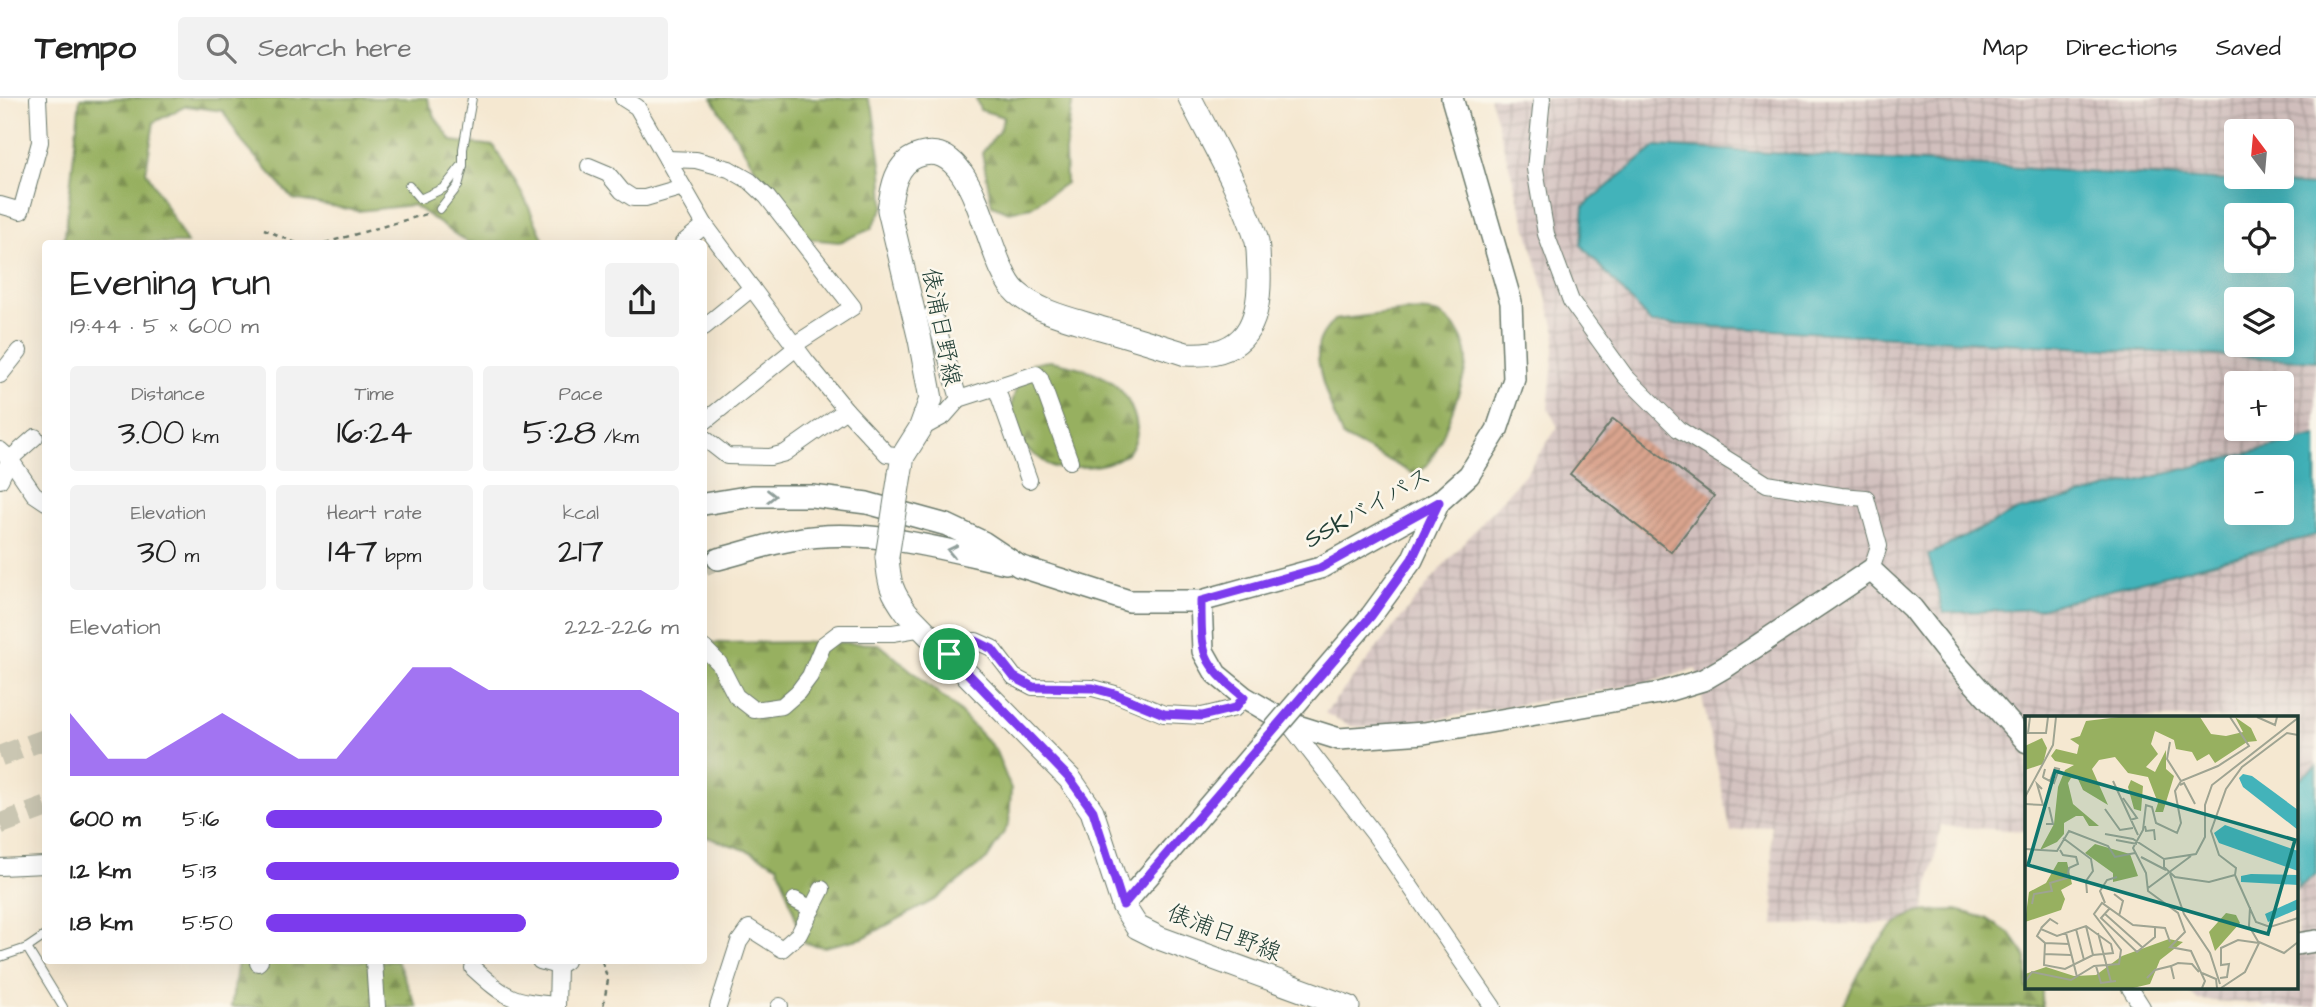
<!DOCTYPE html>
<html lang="en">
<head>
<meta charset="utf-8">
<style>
	body { margin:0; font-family:"Architects Daughter","Klee One",sans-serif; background:#f2f2f2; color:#222; height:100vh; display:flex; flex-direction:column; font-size:26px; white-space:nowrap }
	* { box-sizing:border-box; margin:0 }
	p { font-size:23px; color:#767676 }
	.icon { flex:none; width:38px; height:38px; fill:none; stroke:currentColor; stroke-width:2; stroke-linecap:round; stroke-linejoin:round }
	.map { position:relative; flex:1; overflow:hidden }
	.side { position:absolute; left:42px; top:142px; width:665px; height:724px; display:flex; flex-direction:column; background:#fff; border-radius:7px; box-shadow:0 7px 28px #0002 }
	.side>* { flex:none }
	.needle { width:46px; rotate:344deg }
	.buttons { position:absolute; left:2224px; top:21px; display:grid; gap:14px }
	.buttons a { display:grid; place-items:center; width:70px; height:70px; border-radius:7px; background:#fff; box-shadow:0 7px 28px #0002; font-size:35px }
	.pin { position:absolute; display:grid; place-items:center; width:60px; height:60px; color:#fff; margin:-30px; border:4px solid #fff; border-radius:50%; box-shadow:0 2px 7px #0007 }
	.round { display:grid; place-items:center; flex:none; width:74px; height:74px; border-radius:7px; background:#f2f2f2 }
	.head { display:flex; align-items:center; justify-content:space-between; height:119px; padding:0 28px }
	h1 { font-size:38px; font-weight:600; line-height:52px }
	.stats { display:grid; grid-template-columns:repeat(3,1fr); gap:10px; height:119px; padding:7px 28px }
	.stats div { display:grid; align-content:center; border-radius:7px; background:#f2f2f2; text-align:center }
	.stats b { font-size:35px; font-weight:600 }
	.stats small { font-size:19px; font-weight:400 }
	.stats p { font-size:19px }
	.chart { height:196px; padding:14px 28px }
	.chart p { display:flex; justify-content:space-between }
	.chart svg { width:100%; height:126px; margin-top:7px; fill:#7c3aed; opacity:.7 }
	ul { padding:0 28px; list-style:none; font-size:23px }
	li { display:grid; grid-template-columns:112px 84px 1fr; align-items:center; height:52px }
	li i { height:18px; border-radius:9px; background:#7c3aed }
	header { display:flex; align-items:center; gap:42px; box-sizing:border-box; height:98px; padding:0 35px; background:#fff; border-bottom:2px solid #e0e0e0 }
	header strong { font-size:33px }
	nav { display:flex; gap:38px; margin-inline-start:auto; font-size:24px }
	.search { width:490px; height:63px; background:#f2f2f2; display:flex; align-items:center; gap:18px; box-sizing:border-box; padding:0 24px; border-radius:7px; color:#767676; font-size:26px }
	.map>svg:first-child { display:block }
</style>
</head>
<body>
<header>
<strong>Tempo</strong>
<div class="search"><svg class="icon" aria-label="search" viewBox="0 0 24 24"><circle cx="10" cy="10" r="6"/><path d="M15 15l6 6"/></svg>Search here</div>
<nav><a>Map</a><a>Directions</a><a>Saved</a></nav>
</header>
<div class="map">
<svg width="2316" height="909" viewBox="0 0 2316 909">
	<defs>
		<pattern id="industrial-grid" width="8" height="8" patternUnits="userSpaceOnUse" patternTransform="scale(1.75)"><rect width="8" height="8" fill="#d1bfbd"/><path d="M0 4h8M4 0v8" fill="none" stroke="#a99c9a"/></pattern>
		<pattern id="forest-firs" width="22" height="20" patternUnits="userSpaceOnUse" patternTransform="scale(1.75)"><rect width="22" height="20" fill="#97b060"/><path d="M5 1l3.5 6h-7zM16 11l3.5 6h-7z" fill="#7b9050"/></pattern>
		<pattern id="building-hatch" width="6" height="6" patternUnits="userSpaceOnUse" patternTransform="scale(1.75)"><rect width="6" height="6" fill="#daa48e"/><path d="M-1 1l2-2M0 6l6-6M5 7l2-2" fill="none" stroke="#b08775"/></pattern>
	</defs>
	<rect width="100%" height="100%" fill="#fbf7ec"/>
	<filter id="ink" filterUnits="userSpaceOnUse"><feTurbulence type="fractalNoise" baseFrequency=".0143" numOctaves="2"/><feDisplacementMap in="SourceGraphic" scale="14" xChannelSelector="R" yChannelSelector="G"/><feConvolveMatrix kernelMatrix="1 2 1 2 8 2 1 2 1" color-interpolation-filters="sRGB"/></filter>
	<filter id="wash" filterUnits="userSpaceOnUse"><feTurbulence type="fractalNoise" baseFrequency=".00686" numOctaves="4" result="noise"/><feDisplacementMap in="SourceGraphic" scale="28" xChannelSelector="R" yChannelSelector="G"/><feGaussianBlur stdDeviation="1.57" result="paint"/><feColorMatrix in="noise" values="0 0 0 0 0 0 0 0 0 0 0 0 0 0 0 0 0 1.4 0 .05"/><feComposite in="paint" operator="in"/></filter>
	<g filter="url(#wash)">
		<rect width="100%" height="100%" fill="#f5e8d1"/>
		<path fill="url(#industrial-grid)" fill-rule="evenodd" d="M1490,0h826v909h-52l-2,-3 -64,-4 -13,-12h112v-270h-270v113l-86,-5 -20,97 -147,2 -3,-100 -40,7 -35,-163 -50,14 -264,45 -31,-2 -26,-13 116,-145 85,-95 32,-46 -10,-18 8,-77zM2236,33h46v46h-46zM2236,117h46v46h-46zM2236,201h46v46h-46zM2236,285h46v46h-46zM2236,369h46v46h-46z"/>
		<g fill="url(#forest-firs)" stroke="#5b764a" stroke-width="2">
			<path d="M80,0h347l8,19 17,24 42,5 32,55 19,42h-77l-55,-38 -55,6 -65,-12 -51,-57 -19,-31 -37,-5 -32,16 -8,49 41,72h-123z"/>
			<path d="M712,0h155l6,12 9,61 2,35 -13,23 -32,13 -41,-4z"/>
			<path d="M976,0h97l-8,54 1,31 -35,24 -22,5 -17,-7 -10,-52 17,-22 5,-14 -24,-7z"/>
			<path d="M1406,213c10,1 24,0 32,3 16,6 28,28 29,44 0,18 -28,92 -39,106 -3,4 -8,7 -12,11l-74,-39c-8,-23 -26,-62 -24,-87 0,-11 9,-21 16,-29z"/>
			<path d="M1051,263c31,6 67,14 80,46 20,44 -14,59 -52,60 -8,0 -19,2 -26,0 -7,-3 -13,-9 -18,-12 -37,-24 -26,-62 -3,-92z"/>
			<path d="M823,544l56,2 77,64 39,41 16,40 -2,35 -22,35 -51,40 -73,39 -39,9 -20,-4 -26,-78 -29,-14 -45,-15v-193z"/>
			<path d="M1956,812l30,8 24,16 17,24v30h15v19h-199c16,-34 35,-81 74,-94 11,-3 27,-2 39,-3z"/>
			<path d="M238,863h159l20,46h-186z"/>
		</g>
		<g fill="#43b3ba" stroke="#317877" stroke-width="2" fill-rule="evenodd">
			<path d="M1656,48l660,40v175l-665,-38 -70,-78 3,-39zM2236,117h46v46h-46zM2236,201h46v46h-46z"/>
			<path d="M2316,338v99l-277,74 -95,4 -16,-58 86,-43zM2236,369h46v46h-46z"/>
			<path d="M2316,668v108l-19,15v-108z"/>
		</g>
		<g id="blocks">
			<path fill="url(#building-hatch)" d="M1613,321l101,77 -43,56 -101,-78z"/>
		</g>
	</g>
	<g filter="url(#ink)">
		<use href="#blocks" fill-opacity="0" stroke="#6a796b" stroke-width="2"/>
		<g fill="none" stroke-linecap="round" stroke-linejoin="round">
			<g stroke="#cac6b2" stroke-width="21" stroke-dasharray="21 10" stroke-linecap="butt">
				<path d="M704,467l14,-6"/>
				<path d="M0,658l46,-17"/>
				<path d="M0,726l46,-17"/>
			</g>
			<defs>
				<g id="service">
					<path d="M409,88l11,13 24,-11 19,-24v-15l9,-51"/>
					<path d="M440,111l18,-23 5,-20"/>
					<path d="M27,850l36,59"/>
					<path d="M0,859l27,-9 19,-13"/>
				</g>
				<g id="minor">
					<path d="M623,0l14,9 68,118 101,136 40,49 41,44 16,2"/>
					<path d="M1542,0l-7,71 11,65 25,67 54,75 53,53 89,55 74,12 25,2 13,48 -8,24"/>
					<path d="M667,61l29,1 33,9 21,12 17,16 86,110 -59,38"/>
					<path d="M589,68l19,8 14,17 11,7h12l38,-11"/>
					<path d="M0,107l21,6 19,-69 -2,-44"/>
					<path d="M683,145l22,-18"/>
					<path d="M933,214l26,87 77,-25 4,4 30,83"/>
					<path d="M704,229l48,-39"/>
					<path d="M0,277l19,-24"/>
					<path d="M996,289l33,93"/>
					<path d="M704,324l92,-74"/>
					<path d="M920,331l24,-13 15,-17"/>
					<path d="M35,339l-25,22 24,35 12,8"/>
					<path d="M704,340l23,18 43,1 15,-4 61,-43"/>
					<path d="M0,352l10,9 -10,21"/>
					<path d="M704,550l15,15 17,33 18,14 28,-4 16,-14 12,-16 13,-31 16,-12h54l30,-5"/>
					<path d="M949,556l13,-11 14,-2 16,7 22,29 19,10 60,1 22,6 49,20 38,2 33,-8 9,-11"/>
					<path d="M1288,625l87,112 118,172"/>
					<path d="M0,769l46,-2"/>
					<path d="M795,802l17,9"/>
					<path d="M374,863l3,46"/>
					<path d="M540,863l18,5"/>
					<path d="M258,865l2,-2"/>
					<path d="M473,870c34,31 38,33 84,37"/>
					<path d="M2130,890l12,19"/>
					<path d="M557,909l1,-41 8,-5"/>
					<path d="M718,909l21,-65 10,-14 33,21 17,-15 23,-45"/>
					<path d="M779,909l1,-1"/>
				</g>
				<g id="tertiary">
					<path d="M704,406l48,-8h60l55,7 80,22 36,17 36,24 110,35h72l119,-33 119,-66 30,-27 28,-45 17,-51 -3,-77 -59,-204"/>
					<path d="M718,461c25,-6 49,-15 74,-19 71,-14 145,8 214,23"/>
					<path d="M1201,503l2,50 13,23 28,23 44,26 51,16 85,-6 236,-40 43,-13 24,-14 144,-96 41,38 40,51 75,83"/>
					<path d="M1371,518l41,-56 27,-58"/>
					<path d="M1123,807l47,-54"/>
					<path d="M2297,846l19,-3"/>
				</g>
				<g id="secondary">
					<path d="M900,376l3,-18 17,-27 11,-30 -11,-59 -31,-130c3,-20 6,-46 28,-54 61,-23 68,109 100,137 23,20 54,26 83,35 29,8 58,17 86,26 60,4 75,-31 73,-84 -1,-11 0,-23 -3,-32 -16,-49 -43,-94 -66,-140"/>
					<path d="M887,459c2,26 4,35 20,56l163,166 22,32 31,94 14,22 22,11 189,69"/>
				</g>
			</defs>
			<use href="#service" stroke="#6a796b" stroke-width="10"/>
			<use href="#minor" stroke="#6a796b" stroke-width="18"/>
			<use href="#tertiary" stroke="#6a796b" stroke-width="24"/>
			<use href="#secondary" stroke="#6a796b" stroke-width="25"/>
			<g stroke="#6a796b" stroke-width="2.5" stroke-dasharray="5 5" stroke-linecap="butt">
				<path d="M264,131l32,14"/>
				<path d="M325,145l105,-30"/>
				<path d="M602,863l6,19 -5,27"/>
			</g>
			<use href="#service" stroke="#fff" stroke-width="8"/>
			<use href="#minor" stroke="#fff" stroke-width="16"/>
			<use href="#tertiary" stroke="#fff" stroke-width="21"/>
			<use href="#secondary" stroke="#fff" stroke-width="23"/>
			<defs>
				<path id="tertiary-bridge" d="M1170,753l201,-235"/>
				<path id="secondary-bridge" d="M887,459l13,-83"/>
			</defs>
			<use href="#tertiary-bridge" stroke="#6a796b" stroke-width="24" stroke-linecap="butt"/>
			<use href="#secondary-bridge" stroke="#6a796b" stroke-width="25" stroke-linecap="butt"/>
			<use href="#tertiary-bridge" stroke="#fff" stroke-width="21"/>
			<use href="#secondary-bridge" stroke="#fff" stroke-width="23"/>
		</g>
		<defs><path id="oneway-chevron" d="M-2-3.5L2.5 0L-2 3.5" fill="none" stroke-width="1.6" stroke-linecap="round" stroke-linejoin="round" transform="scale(1.75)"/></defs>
		<g stroke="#8f9e9a">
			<use href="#oneway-chevron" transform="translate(771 398)"/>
			<use href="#oneway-chevron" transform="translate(952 453) rotate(-168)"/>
		</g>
	</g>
	<g fill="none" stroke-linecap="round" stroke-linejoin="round" filter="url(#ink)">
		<defs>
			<path id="route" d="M1439,404l-27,57 -41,57 -248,289 -30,-94 -23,-32 -121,-125 13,-11 14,-2 16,8 22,28 19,10 60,1 22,6 49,20 38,2 33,-8 9,-11c-43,-35 -43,-42 -43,-96l119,-33z"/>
		</defs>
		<use href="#route" stroke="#fff" stroke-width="14"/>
		<use href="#route" stroke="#7c3aed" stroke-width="9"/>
	</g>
	<g text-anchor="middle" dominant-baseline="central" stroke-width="5" stroke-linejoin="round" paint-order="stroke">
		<g font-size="24" fill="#1f3d34" stroke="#fbf7ec">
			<text transform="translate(941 229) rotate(79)">俵浦日野線</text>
			<text transform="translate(1368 410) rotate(-29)">SSKバイパス</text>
			<text transform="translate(1224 835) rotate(21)">俵浦日野線</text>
		</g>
	</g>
	<g transform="translate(2025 618)">
		<rect width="273" height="273" fill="#f5e8d1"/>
		<path d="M94,1h81l11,17 15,2 17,-4 -8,-15 16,11 6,13 -10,1 -32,21 -6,-9 -12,7 -5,-9 -16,-3 -2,-9 -19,-9 -4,13 7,10 -12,13 9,5 11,-22v19l8,7 -11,36h-8l3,-9 -10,-26 -20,-4 -13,-16 -16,3 -7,9 16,36 -25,-15 -5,-11 -7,-1 -3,5 5,21 26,22h-10l-6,-10h-7l-12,7v11l-7,8 -17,8 14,-26 4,-37 7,-17 9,-5 -19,-4 -4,-5 5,-7 21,5 2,-9 -9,-6 10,-3 6,-15zM17,22l5,10 -4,16 -18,6v-24zM106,64l12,6 -2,25 -7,-2 -6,-22zM70,128l35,10 8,22 -25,6v-9l-28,-20zM33,146h9l5,22 -11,6 4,9 -4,11 -36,12 4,-30 17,-9zM201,197l10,2 4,8 -25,28 -6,-19zM144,223l14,3 -23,18 -10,24 -17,4h-108v-14l21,-7 28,9 22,-1 26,-19z" fill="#97b060"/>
		<path d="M218,58l9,2 46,34v20l-55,-43 -4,-9zM200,109l73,26v20l-79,-28 -5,-10zM226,158l47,1v10l-57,-3v-6zM273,183v10l-30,13 -3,-8z" fill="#43b3ba"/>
		<path fill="none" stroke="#9fa492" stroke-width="2" d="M5,1l-2,16h18l2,-16M232,1l18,8 2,-8M273,19l-11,-2 -45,34 -16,22 -15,42 8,24 17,13 -1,7 21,47 14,5 28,-9M145,26l-3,17 14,22M20,53l-2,8 1,1 10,5 5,-14 -4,-1 -5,13M88,65l25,54M155,69l4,-2 11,21M0,81l28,-52 3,-28M98,82l14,20 -7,2M0,88l18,1 -6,-21 5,5M80,93l15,21 13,-2M21,108h7l-4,-17M120,110l1,5 8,-1 1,10M80,118l28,5 31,20 32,-5 9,-17v-32l7,-20 86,-67M38,122l28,21 2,12 -7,10 1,12M91,124l21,4M0,133l32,2 12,-20 39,15 7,11 20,-4M116,141l25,13M139,143v8l11,10 34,5 26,-7M145,158l14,40 26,39 10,31M123,172l43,-32M89,178l9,7 -4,15M80,187l-5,-12 7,-11 10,-3M7,188l2,-10 18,-3 -2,-8 17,-5 2,-10 9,-4 -2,-7 -13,-2 -3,-5M85,192l-9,10 36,34 18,-15v-10M80,198l37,33M61,210l25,18 2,9 -20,2 -28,14 -21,-4 1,-22 -8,-7 4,-7 16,7zM61,210l7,29M16,212l9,-9 8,5M51,213l8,31M41,217l11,44M73,217l13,49M234,226l25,11 14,-11M20,227l24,1M19,238l27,1M71,250l5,17 15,-2M177,257l14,6 1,9M122,262l8,-8 16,-4M195,262l7,-1 2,-13 -8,1v-17l17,-8 21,3M149,263l-3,-13 7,-3 14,1 7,8M0,266l7,-10 39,8 23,-14 25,-2 2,-14 -27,-36 8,-11 31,22 32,3 5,14M177,272l3,-7 -14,-30 -21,-4 15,-15 -7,-19 -30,-22 -2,-18 -13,-25 10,-18 3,-25 6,2 4,16 21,10 4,-10 -6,-32 6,-10 37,-15 31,-20 -19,-29M196,272l24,-16 14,-29 -10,-17 1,-19"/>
		<path fill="#0f766e" fill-opacity="0.15" stroke="#0f766e" stroke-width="3.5" d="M30,55l240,69 -27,94 -240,-69z"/>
		<rect width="273" height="273" fill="none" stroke="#1f3d34" stroke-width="3.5"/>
	</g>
</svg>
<div class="buttons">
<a><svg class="needle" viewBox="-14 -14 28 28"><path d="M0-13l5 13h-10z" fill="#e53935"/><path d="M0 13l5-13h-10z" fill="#767676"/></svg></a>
<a><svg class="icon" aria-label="locate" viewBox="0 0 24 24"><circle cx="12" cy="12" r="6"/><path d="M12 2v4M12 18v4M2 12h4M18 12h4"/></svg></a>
<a><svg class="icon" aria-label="layers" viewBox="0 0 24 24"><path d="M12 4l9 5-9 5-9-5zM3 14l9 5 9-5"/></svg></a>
<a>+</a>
<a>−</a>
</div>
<div class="pin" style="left:949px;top:556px;background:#1e9e55"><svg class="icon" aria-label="arrive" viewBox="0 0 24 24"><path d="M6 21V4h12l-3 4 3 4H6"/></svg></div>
<section class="side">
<div class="head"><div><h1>Evening run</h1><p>19:44 · 5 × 600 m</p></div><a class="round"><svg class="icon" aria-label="share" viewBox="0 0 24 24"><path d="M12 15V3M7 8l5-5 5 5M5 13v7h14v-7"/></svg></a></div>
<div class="stats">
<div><p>Distance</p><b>3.00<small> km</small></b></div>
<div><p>Time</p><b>16:24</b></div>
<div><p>Pace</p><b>5:28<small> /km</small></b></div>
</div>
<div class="stats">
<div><p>Elevation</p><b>30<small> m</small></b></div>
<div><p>Heart rate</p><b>147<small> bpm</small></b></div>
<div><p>kcal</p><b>217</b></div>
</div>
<div class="chart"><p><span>Elevation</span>222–226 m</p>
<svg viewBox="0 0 160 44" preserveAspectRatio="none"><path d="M0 44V22L10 38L20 38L30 30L40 22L50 30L60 38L70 38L80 22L90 6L100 6L110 14L120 14L130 14L140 14L150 14L160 22V44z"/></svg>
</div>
<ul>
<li><b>600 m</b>5:16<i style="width:96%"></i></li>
<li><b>1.2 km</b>5:13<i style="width:100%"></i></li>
<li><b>1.8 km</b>5:50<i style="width:63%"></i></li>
</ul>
</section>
</div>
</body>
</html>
